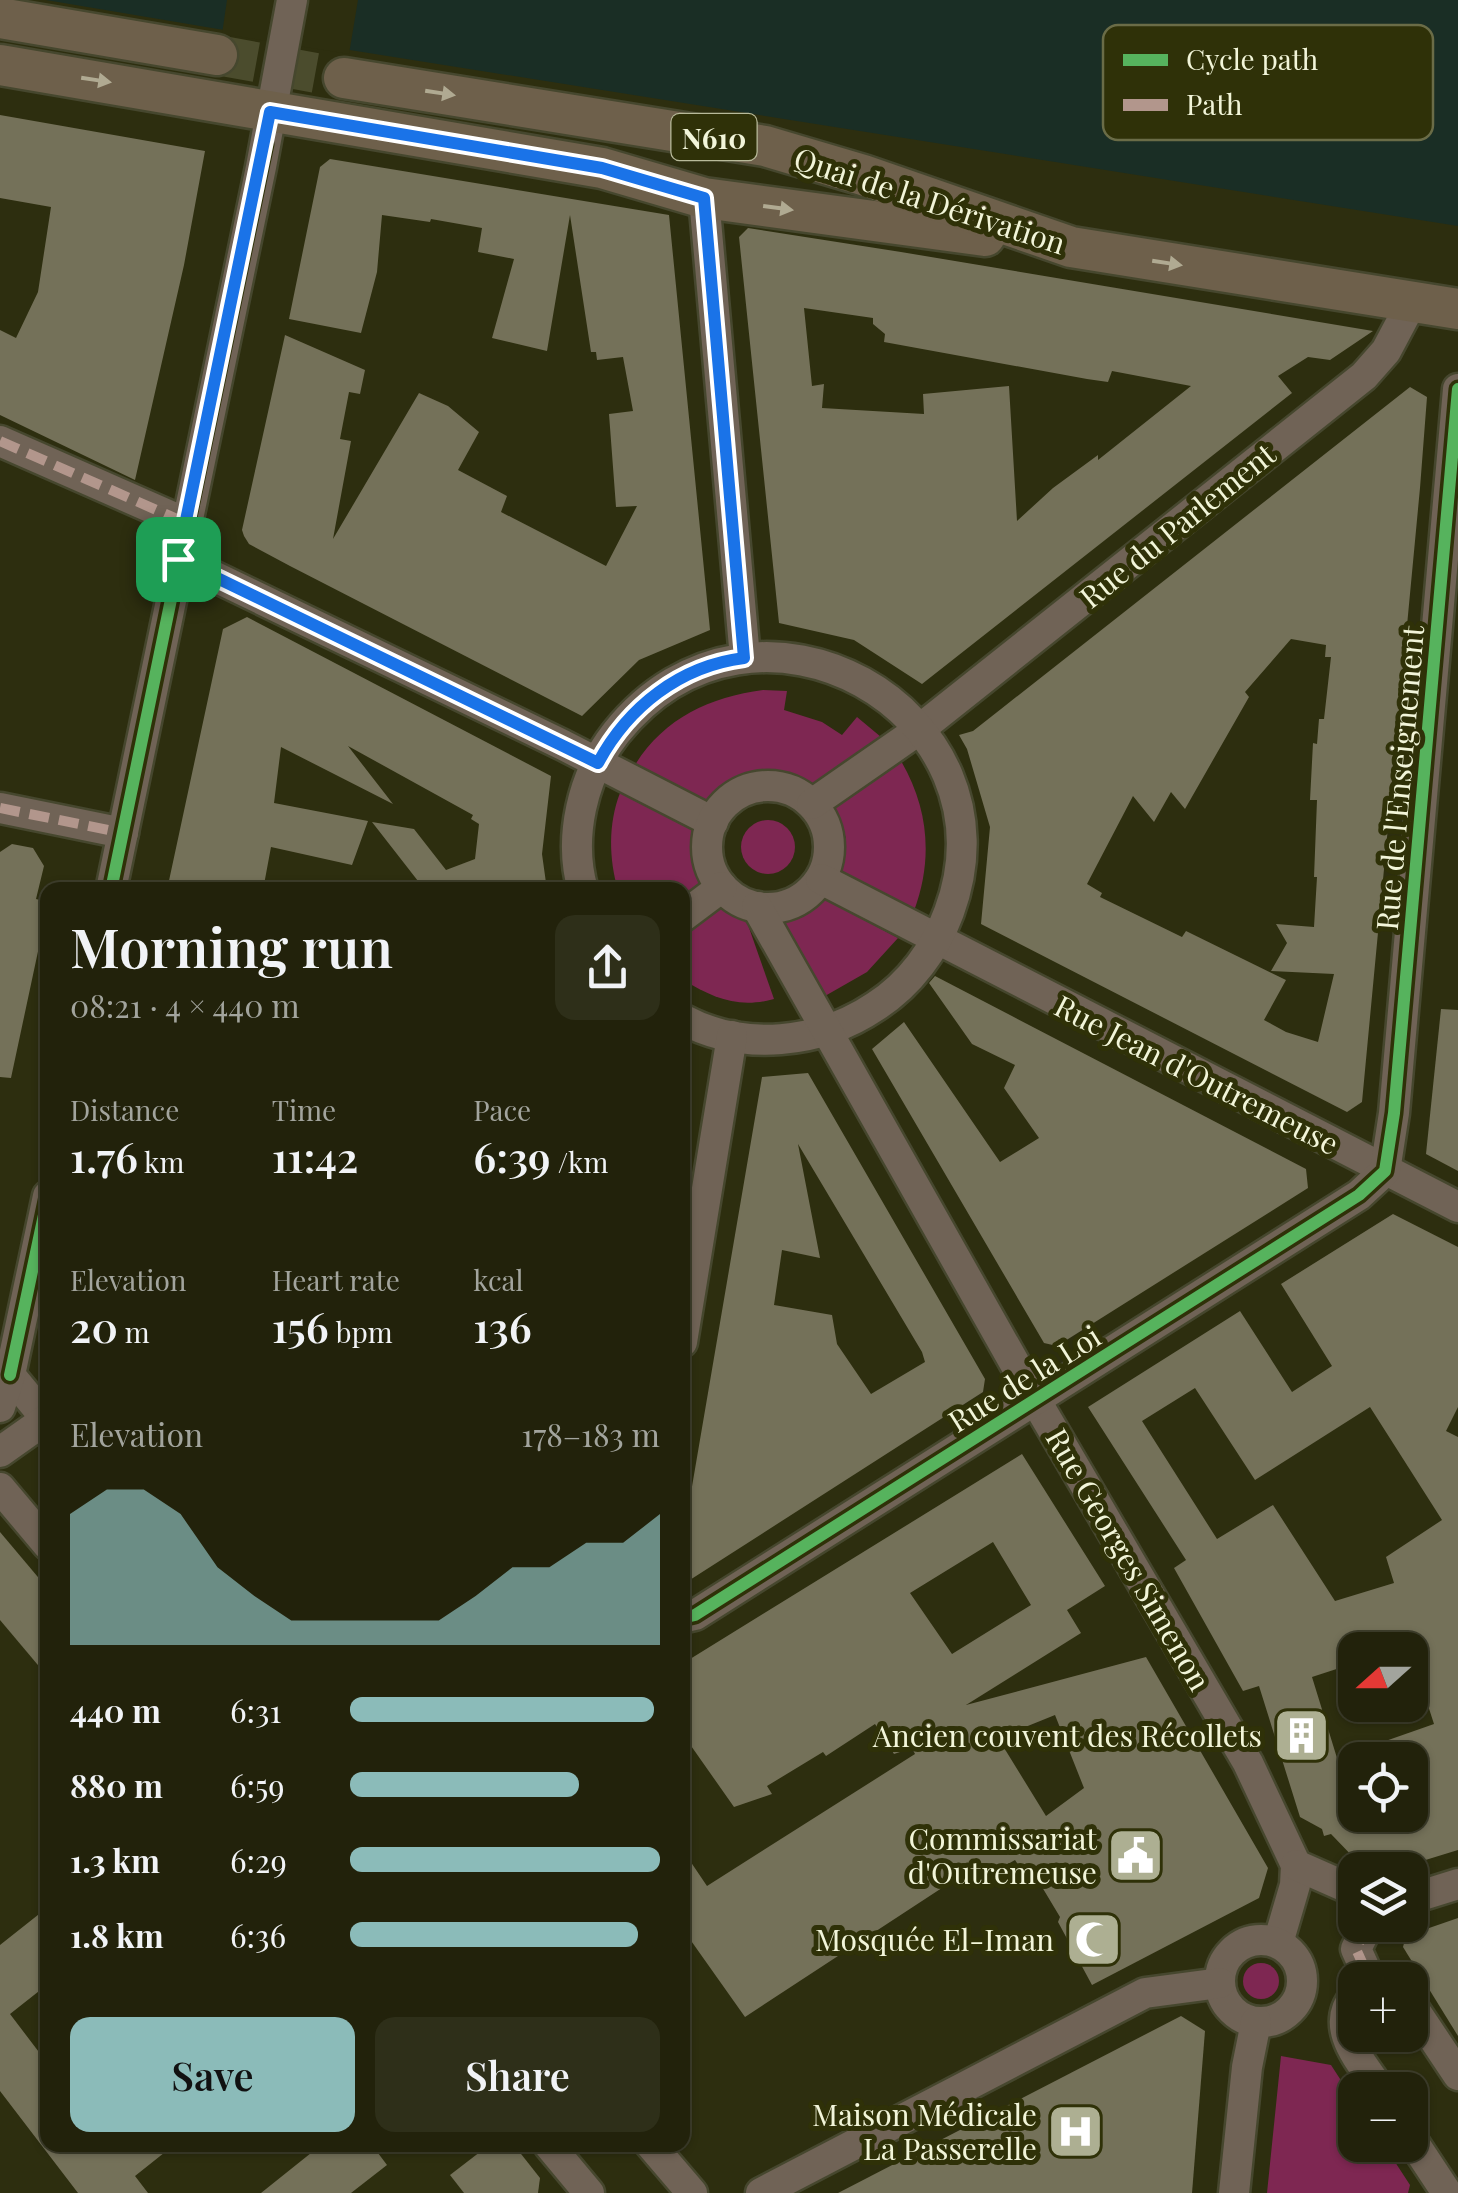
<!DOCTYPE html>
<html lang="en">
<head>
<meta charset="utf-8">
<style>
	body { margin:0; font-family:"Playfair Display",serif; background:#2e2f19; color:#f1f3f6; height:100vh; display:flex; flex-direction:column; font-size:38px; white-space:nowrap }
	* { box-sizing:border-box; margin:0 }
	p { font-size:32px; color:#a2a49d }
	.icon { flex:none; width:55px; height:55px; fill:none; stroke:currentColor; stroke-width:2; stroke-linecap:round; stroke-linejoin:round }
	.map { position:relative; flex:1; overflow:hidden }
	.side { position:absolute; left:40px; top:882px; width:650px; height:1270px; display:flex; flex-direction:column; background:#22220b; border-radius:20px; box-shadow:0 2px 8px #0004,0 0 0 2px #3f3f2c }
	.side>* { flex:none }
	.needle { width:65px; rotate:249deg }
	.buttons { position:absolute; left:1338px; top:1632px; display:grid; gap:20px }
	.buttons a { display:grid; place-items:center; width:90px; height:90px; border-radius:20px; background:#22220b; box-shadow:0 2px 8px #0004,0 0 0 2px #3f3f2c; font-size:50px }
	.pin { position:absolute; display:grid; place-items:center; width:85px; height:85px; color:#fff; margin:-42px; border-radius:20px; box-shadow:0 5px 15px #0006 }
	.round { display:grid; place-items:center; flex:none; width:105px; height:105px; border-radius:20px; background:#2e2f19 }
	.head { display:flex; align-items:center; justify-content:space-between; height:170px; padding:0 30px }
	h1 { font-size:55px; font-weight:600; line-height:75px }
	.metrics { display:grid; grid-template-columns:repeat(3,1fr); gap:15px; height:170px; padding:10px 30px }
	.metrics div { display:grid; align-content:center }
	.metrics b { font-size:42px; font-weight:600 }
	.metrics small { font-size:28px; font-weight:400 }
	.metrics p { font-size:28px }
	.chart { height:280px; padding:20px 30px }
	.chart p { display:flex; justify-content:space-between }
	.chart svg { width:100%; height:180px; margin-top:10px; fill:#8bbbb9; opacity:.7 }
	.action { display:flex; gap:20px; margin-top:auto; padding:20px 30px }
	.action a { flex:1; height:115px; border-radius:20px; background:#8bbbb9; color:#111; font-size:40px; font-weight:600; line-height:115px; text-align:center }
	.action a+a { background:#2e2f19; color:#f1f3f6 }
	ul { padding:0 30px; list-style:none; font-size:32px }
	li { display:grid; grid-template-columns:160px 120px 1fr; align-items:center; height:75px }
	li i { height:25px; border-radius:12px; background:#8bbbb9 }
	.map>svg:first-child { display:block }
</style>
</head>
<body>
<div class="map">
<svg width="1458" height="2193" viewBox="0 0 1458 2193">
	<rect width="100%" height="100%" fill="#2d2e0f"/>
	<g fill="#7e2752">
		<path d="M763,690l24,1 -3,19 38,12 20,13 15,-18 24,20 -68,47c-38,-26 -77,-13 -107,17l-71,-36c29,-47 75,-68 128,-75z"/>
		<path d="M901,761c28,48 32,99 13,150l-73,-38 5,-35 -12,-31z"/>
		<path d="M620,793l72,37 -1,26 9,29 -17,13 -1,-8h-64c-9,-31 -10,-66 2,-97z"/>
		<circle cx="768" cy="847" r="27"/>
		<path d="M825,899l73,39 -31,34 -42,24 -42,-73c17,-3 31,-11 42,-24z"/>
		<path d="M720,908l27,14 27,77c-36,10 -60,-1 -91,-19v-44z"/>
		<circle cx="1261" cy="1981" r="18"/>
		<path d="M1281,2056l50,9 24,37v43h29l26,40 -2,8h-141z"/>
	</g>
	<path fill="#1a2e25" d="M46,0h1412v226l-1240,-197z"/>
	<path fill="#2d2e0f" d="M227,0h131l-9,54 -127,-20z"/>
	<g fill="#747159" fill-rule="evenodd">
		<path d="M0,115l205,36 -21,114 -49,215 -135,-65v-85l16,8 22,-46 13,-85 -51,-9z"/>
		<path d="M330,159l339,56 41,415 -71,30 -57,56 -292,-150 -41,-22 -5,-8 -2,-6 43,-195 80,35 -5,24 -11,-2 -9,47 11,2 -18,98 86,-146 29,13 31,26 -21,38 49,26 -6,16 105,54 31,-60 -21,1 -7,-93 24,-3 -10,-54 -26,3 -1,-8h-5l-21,-137 -23,136 -55,-13 22,-79 -36,-7 4,-24 -51,-9 -1,3 -48,-7 -5,57 -16,61 -72,-14 31,-152z"/>
		<path d="M748,228l153,24 472,79 -43,29 -22,-3 -30,19 14,17 -370,291 -68,-44 -75,-17 -40,-386zM804,308l69,10v6l12,10 -1,8 203,37 21,3 4,-11 79,15 -93,74v-5l-45,33 -36,33 -8,-135 -86,8 1,20 -102,-6 2,-24 -12,2z"/>
		<path d="M1410,387l17,10 -7,91 -58,614 -15,10 -366,-188 9,-97 -23,-78 -8,-14 14,-4 28,-22zM1291,639l35,6 -1,12h6l-7,62h-5l-2,25 -4,-1 -3,57h7l-3,77h3l-3,50 -38,-3 11,19 -16,28 63,3 -16,68 -32,-10 -22,-12 22,-40 -100,-49 -4,6 -82,-40 2,-4 -15,-9 46,-88 21,26 17,-30 14,17 64,-112 -4,-5z"/>
		<path d="M247,617l304,159 -9,78 5,36h-122l-53,-68 42,7 32,41 29,-11 4,-35 -8,-5 2,-4 -125,-69 45,58 -112,-57 -7,56 94,18 -16,44 -81,-18 -8,43h-96l56,-261z"/>
		<path d="M12,844l21,4 11,18 -8,33 12,3v22l-5,4 -32,150 -11,-1v-225z"/>
		<path d="M935,976l371,193 2,19 -251,158 -13,-3 -172,-294 32,-27 96,140 39,-24 -35,-50 11,-23 -43,-21 -43,-61z"/>
		<path d="M1441,1009l17,1v161l-32,-17z"/>
		<path d="M808,1073l177,306 -2,13 -301,193v-40l80,-468zM798,1144l124,208 3,10 -54,32 -34,-50 -5,-29 -58,-10 8,-55 38,8z"/>
		<path d="M1393,1214l65,33v160l-12,24 12,6v413l-65,20h-13l-22,-8 -27,-28 -7,2 -2,-7 -22,-12 -41,-131 -16,5 -69,-123 12,-8 -98,-153 152,-96 52,81 40,-26 -51,-82zM1195,1388l60,92 115,-73 72,113 -56,37 8,26 -59,18 -62,-96 -56,34 -75,-118zM1355,1650h55l24,74 -97,34 -25,-81 43,-14zM1355,1760h55v55h-55z"/>
		<path d="M1022,1454l83,132 -38,24 14,23 -115,72 180,-48 122,211 -9,30 -167,87 -34,-63 2,-5 -21,-35 -11,-2 -13,-20 -30,17 -8,-12 -232,152 -63,-89v-79l25,37 208,-132 -3,-6 -18,6 -19,-30 -49,32 -3,-4 -56,34 5,8 -38,13 -52,-74v-69zM993,1542l38,63 -79,49 -42,-61zM1055,1715l29,73 -38,28 -48,-78z"/>
		<path d="M0,1532l48,57v88l-48,-57z"/>
		<path d="M48,1907v77l-38,30 38,50v81h126l-39,31 13,17h-70l-78,-102v-146z"/>
		<path d="M1458,1918v118l-55,-89 3,-11z"/>
		<path d="M1181,2016l24,15 -13,162h-354z"/>
		<path d="M321,2145h51l15,20 -36,28h-90z"/>
		<path d="M489,2145h25l26,33 -2,15h-74l-14,-18z"/>
	</g>
	<g fill="none" stroke-linecap="round" stroke-linejoin="round">
		<path stroke="#4b4c2d" stroke-width="40" stroke-dasharray="40 20" stroke-linecap="butt" d="M217,55l127,23"/>
		<defs>
			<g id="minor">
				<path d="M704,198l41,460"/>
				<path d="M0,441l186,82"/>
				<path d="M178,559l385,186 150,77"/>
				<circle cx="768" cy="847" r="61"/>
				<path d="M812,804l108,-75 444,-353 22,-25 26,-49"/>
				<path d="M0,808l123,25"/>
				<path d="M821,879l637,328"/>
				<path d="M111,890l150,-723 31,-167"/>
				<path d="M583,890c-15,-52 -1,-114 33,-157 139,-174 407,-21 333,179 -14,38 -39,72 -73,94 -56,38 -133,46 -194,13"/>
				<path d="M757,907l279,494 212,362 48,102 -1,20 -17,58"/>
				<path d="M682,917l40,-30"/>
				<path d="M682,1342l50,-306"/>
				<path d="M10,1375l38,46"/>
				<path d="M0,1407l10,-32 38,-179"/>
				<path d="M0,1452l48,-34"/>
				<path d="M0,1488l48,57"/>
				<path d="M682,1618l13,-3 664,-420 26,-24 9,-58 64,-724"/>
				<path d="M1296,1865l59,26"/>
				<path d="M1410,1899l48,-15"/>
				<path d="M1368,1925l-12,24 14,31"/>
				<circle cx="1261" cy="1981" r="41"/>
				<path d="M1355,1996c-27,32 6,65 25,94"/>
				<path d="M1410,2003l48,72"/>
				<path d="M1410,2137l37,56"/>
				<path d="M549,2145l40,48"/>
				<path d="M651,2145l41,48"/>
				<path d="M761,2193l384,-200 75,-10"/>
				<path d="M1234,2193l13,-126 9,-45"/>
			</g>
			<g id="major">
				<path d="M0,18l217,37"/>
				<path d="M0,65l602,103 102,30 281,38"/>
				<path d="M344,78l421,68 98,29 208,72 387,62"/>
			</g>
		</defs>
		<use href="#minor" stroke="#46472e" stroke-width="35"/>
		<use href="#major" stroke="#46472e" stroke-width="45"/>
		<use href="#minor" stroke="#706356" stroke-width="30"/>
		<use href="#major" stroke="#6e604b" stroke-width="40"/>
		<g stroke="#b2968c" stroke-width="10" stroke-dasharray="20 10" stroke-linecap="butt">
			<path d="M0,441l186,82"/>
			<path d="M0,808l123,25"/>
			<path d="M1368,1925l-12,24 14,31"/>
		</g>
		<defs>
			<g id="cycleway">
				<path d="M111,890l154,-746"/>
				<path d="M10,1375l38,-179"/>
				<path d="M682,1618l13,-3 664,-420 26,-24 9,-58 64,-724"/>
			</g>
		</defs>
		<use href="#cycleway" stroke="#2f3108" stroke-width="19"/>
		<use href="#cycleway" stroke="#56b35d" stroke-width="12"/>
	</g>
	<defs><path id="oneway-solid" d="M-6-.8H1V-3.2L6.5 0L1 3.2V.8H-6Z" transform="scale(2.5)"/></defs>
	<g fill="#b0aa92">
		<use href="#oneway-solid" transform="translate(96 80) rotate(9)"/>
		<use href="#oneway-solid" transform="translate(440 93) rotate(9)"/>
		<use href="#oneway-solid" transform="translate(778 208) rotate(8)"/>
		<use href="#oneway-solid" transform="translate(1167 263) rotate(9)"/>
	</g>
	<g fill="none" stroke-linecap="round" stroke-linejoin="round">
		<defs>
			<path id="route" d="M270,112l332,56 102,30 40,460c-64,8 -116,49 -146,105l-420,-204z"/>
		</defs>
		<use href="#route" stroke="#fff" stroke-width="20"/>
		<use href="#route" stroke="#1a73e8" stroke-width="12"/>
	</g>
	<defs>
		<symbol id="building-square" viewBox="-11 -11 22 22"><rect x="-9" y="-9" width="18" height="18" rx="4" fill="#adaf92" stroke="#2f3108"/><path d="M-4-6H4V6H1V3H-1V6H-4ZM-2.5-4.3h1.7v1.8h-1.7ZM.8-4.3h1.7v1.8H.8ZM-2.5-1h1.7V.8h-1.7ZM.8-1h1.7V.8H.8Z" fill="#fff"/></symbol>
		<symbol id="civic-square" viewBox="-11 -11 22 22"><rect x="-9" y="-9" width="18" height="18" rx="4" fill="#adaf92" stroke="#2f3108"/><path d="M-.6-6.5H3V-4.5H.6V-3L4-1V1h2V6H-6V1h2V-1L-.6-3ZM-1.2 2.5V6h2.4V2.5Z" fill="#fff"/></symbol>
		<symbol id="mosque-square" viewBox="-11 -11 22 22"><rect x="-9" y="-9" width="18" height="18" rx="4" fill="#adaf92" stroke="#2f3108"/><path d="M3.5-4.9A6 6 0 1 0 3.5 4.9A5 5 0 1 1 3.5-4.9Z" fill="#fff"/></symbol>
		<symbol id="hospital-square" viewBox="-11 -11 22 22"><rect x="-9" y="-9" width="18" height="18" rx="4" fill="#adaf92" stroke="#2f3108"/><path d="M-5-5h3v3.5h4V-5h3V5h-3V1.5h-4V5h-3Z" fill="#fff"/></symbol>
	</defs>
	<g fill-rule="evenodd">
		<use href="#building-square" x="1270" y="1704" width="63" height="63"/>
		<use href="#civic-square" x="1104" y="1824" width="63" height="63"/>
		<use href="#mosque-square" x="1062" y="1908" width="63" height="63"/>
		<use href="#hospital-square" x="1044" y="2100" width="63" height="63"/>
	</g>
	<g text-anchor="middle" dominant-baseline="central" stroke-width="10" stroke-linejoin="round" paint-order="stroke">
		<rect fill="#2f3108" stroke="#b8ba9a" stroke-width="2.5" x="671.5" y="114" width="85" height="46" rx="8"/>
		<g font-size="28" font-weight="bold" fill="#f2f5d9">
			<text x="714" y="137">N610</text>
		</g>
		<g font-size="30" fill="#f2f5d9" stroke="#2f3108">
			<text transform="translate(930 200) rotate(18)">Quai de la Dérivation</text>
			<text transform="translate(1177 525) rotate(-39)">Rue du Parlement</text>
			<text transform="translate(1399 778) rotate(-85)">Rue de l'Enseignement</text>
			<text transform="translate(1197 1074) rotate(27)">Rue Jean d'Outremeuse</text>
			<text transform="translate(1024 1378) rotate(-32)">Rue de la Loi</text>
			<text transform="translate(1129 1559) rotate(60)">Rue Georges Simenon</text>
		</g>
		<g font-size="30" fill="#f2f5d9" stroke="#2f3108" text-anchor="end">
			<text x="1262" y="1735">Ancien couvent des Récollets</text>
			<text x="1097" y="1838">Commissariat<tspan x="1097" dy="34">d'Outremeuse</tspan></text>
			<text x="1054" y="1939">Mosquée El-Iman</text>
			<text x="1037" y="2114">Maison Médicale<tspan x="1037" dy="34">La Passerelle</tspan></text>
		</g>
	</g>
	<rect x="1103" y="25" width="330" height="115" rx="15" fill="#2f3108" stroke="#6a6c47" stroke-width="2.5"/>
	<rect x="1123" y="54" width="45" height="12" fill="#56b35d"/>
	<rect x="1123" y="99" width="45" height="12" fill="#b2968c"/>
	<g font-size="28" fill="#f2f5d9">
		<text x="1186" y="70">Cycle path</text>
		<text x="1186" y="115">Path</text>
	</g>
</svg>
<div class="buttons">
<a><svg class="needle" viewBox="-14 -14 28 28"><path d="M0-13l5 13h-10z" fill="#e53935"/><path d="M0 13l5-13h-10z" fill="#a2a49d"/></svg></a>
<a><svg class="icon" aria-label="locate" viewBox="0 0 24 24"><circle cx="12" cy="12" r="6"/><path d="M12 2v4M12 18v4M2 12h4M18 12h4"/></svg></a>
<a><svg class="icon" aria-label="layers" viewBox="0 0 24 24"><path d="M12 4l9 5-9 5-9-5zM3 14l9 5 9-5"/></svg></a>
<a>+</a>
<a>−</a>
</div>
<div class="pin" style="left:178px;top:559px;background:#1e9e55"><svg class="icon" aria-label="arrive" viewBox="0 0 24 24"><path d="M6 21V4h12l-3 4 3 4H6"/></svg></div>
<section class="side">
<div class="head"><div><h1>Morning run</h1><p>08:21 · 4 × 440 m</p></div><a class="round"><svg class="icon" aria-label="share" viewBox="0 0 24 24"><path d="M12 15V3M7 8l5-5 5 5M5 13v7h14v-7"/></svg></a></div>
<div class="metrics">
<div><p>Distance</p><b>1.76<small> km</small></b></div>
<div><p>Time</p><b>11:42</b></div>
<div><p>Pace</p><b>6:39<small> /km</small></b></div>
</div>
<div class="metrics">
<div><p>Elevation</p><b>20<small> m</small></b></div>
<div><p>Heart rate</p><b>156<small> bpm</small></b></div>
<div><p>kcal</p><b>136</b></div>
</div>
<div class="chart"><p><span>Elevation</span>178–183 m</p>
<svg viewBox="0 0 160 44" preserveAspectRatio="none"><path d="M0 44V12L10 6L20 6L30 12L40 25L50 32L60 38L70 38L80 38L90 38L100 38L110 32L120 25L130 25L140 19L150 19L160 12V44z"/></svg>
</div>
<ul>
<li><b>440 m</b>6:31<i style="width:98%"></i></li>
<li><b>880 m</b>6:59<i style="width:74%"></i></li>
<li><b>1.3 km</b>6:29<i style="width:100%"></i></li>
<li><b>1.8 km</b>6:36<i style="width:93%"></i></li>
</ul>
<div class="action"><a>Save</a><a>Share</a></div>
</section>
</div>
</body>
</html>
